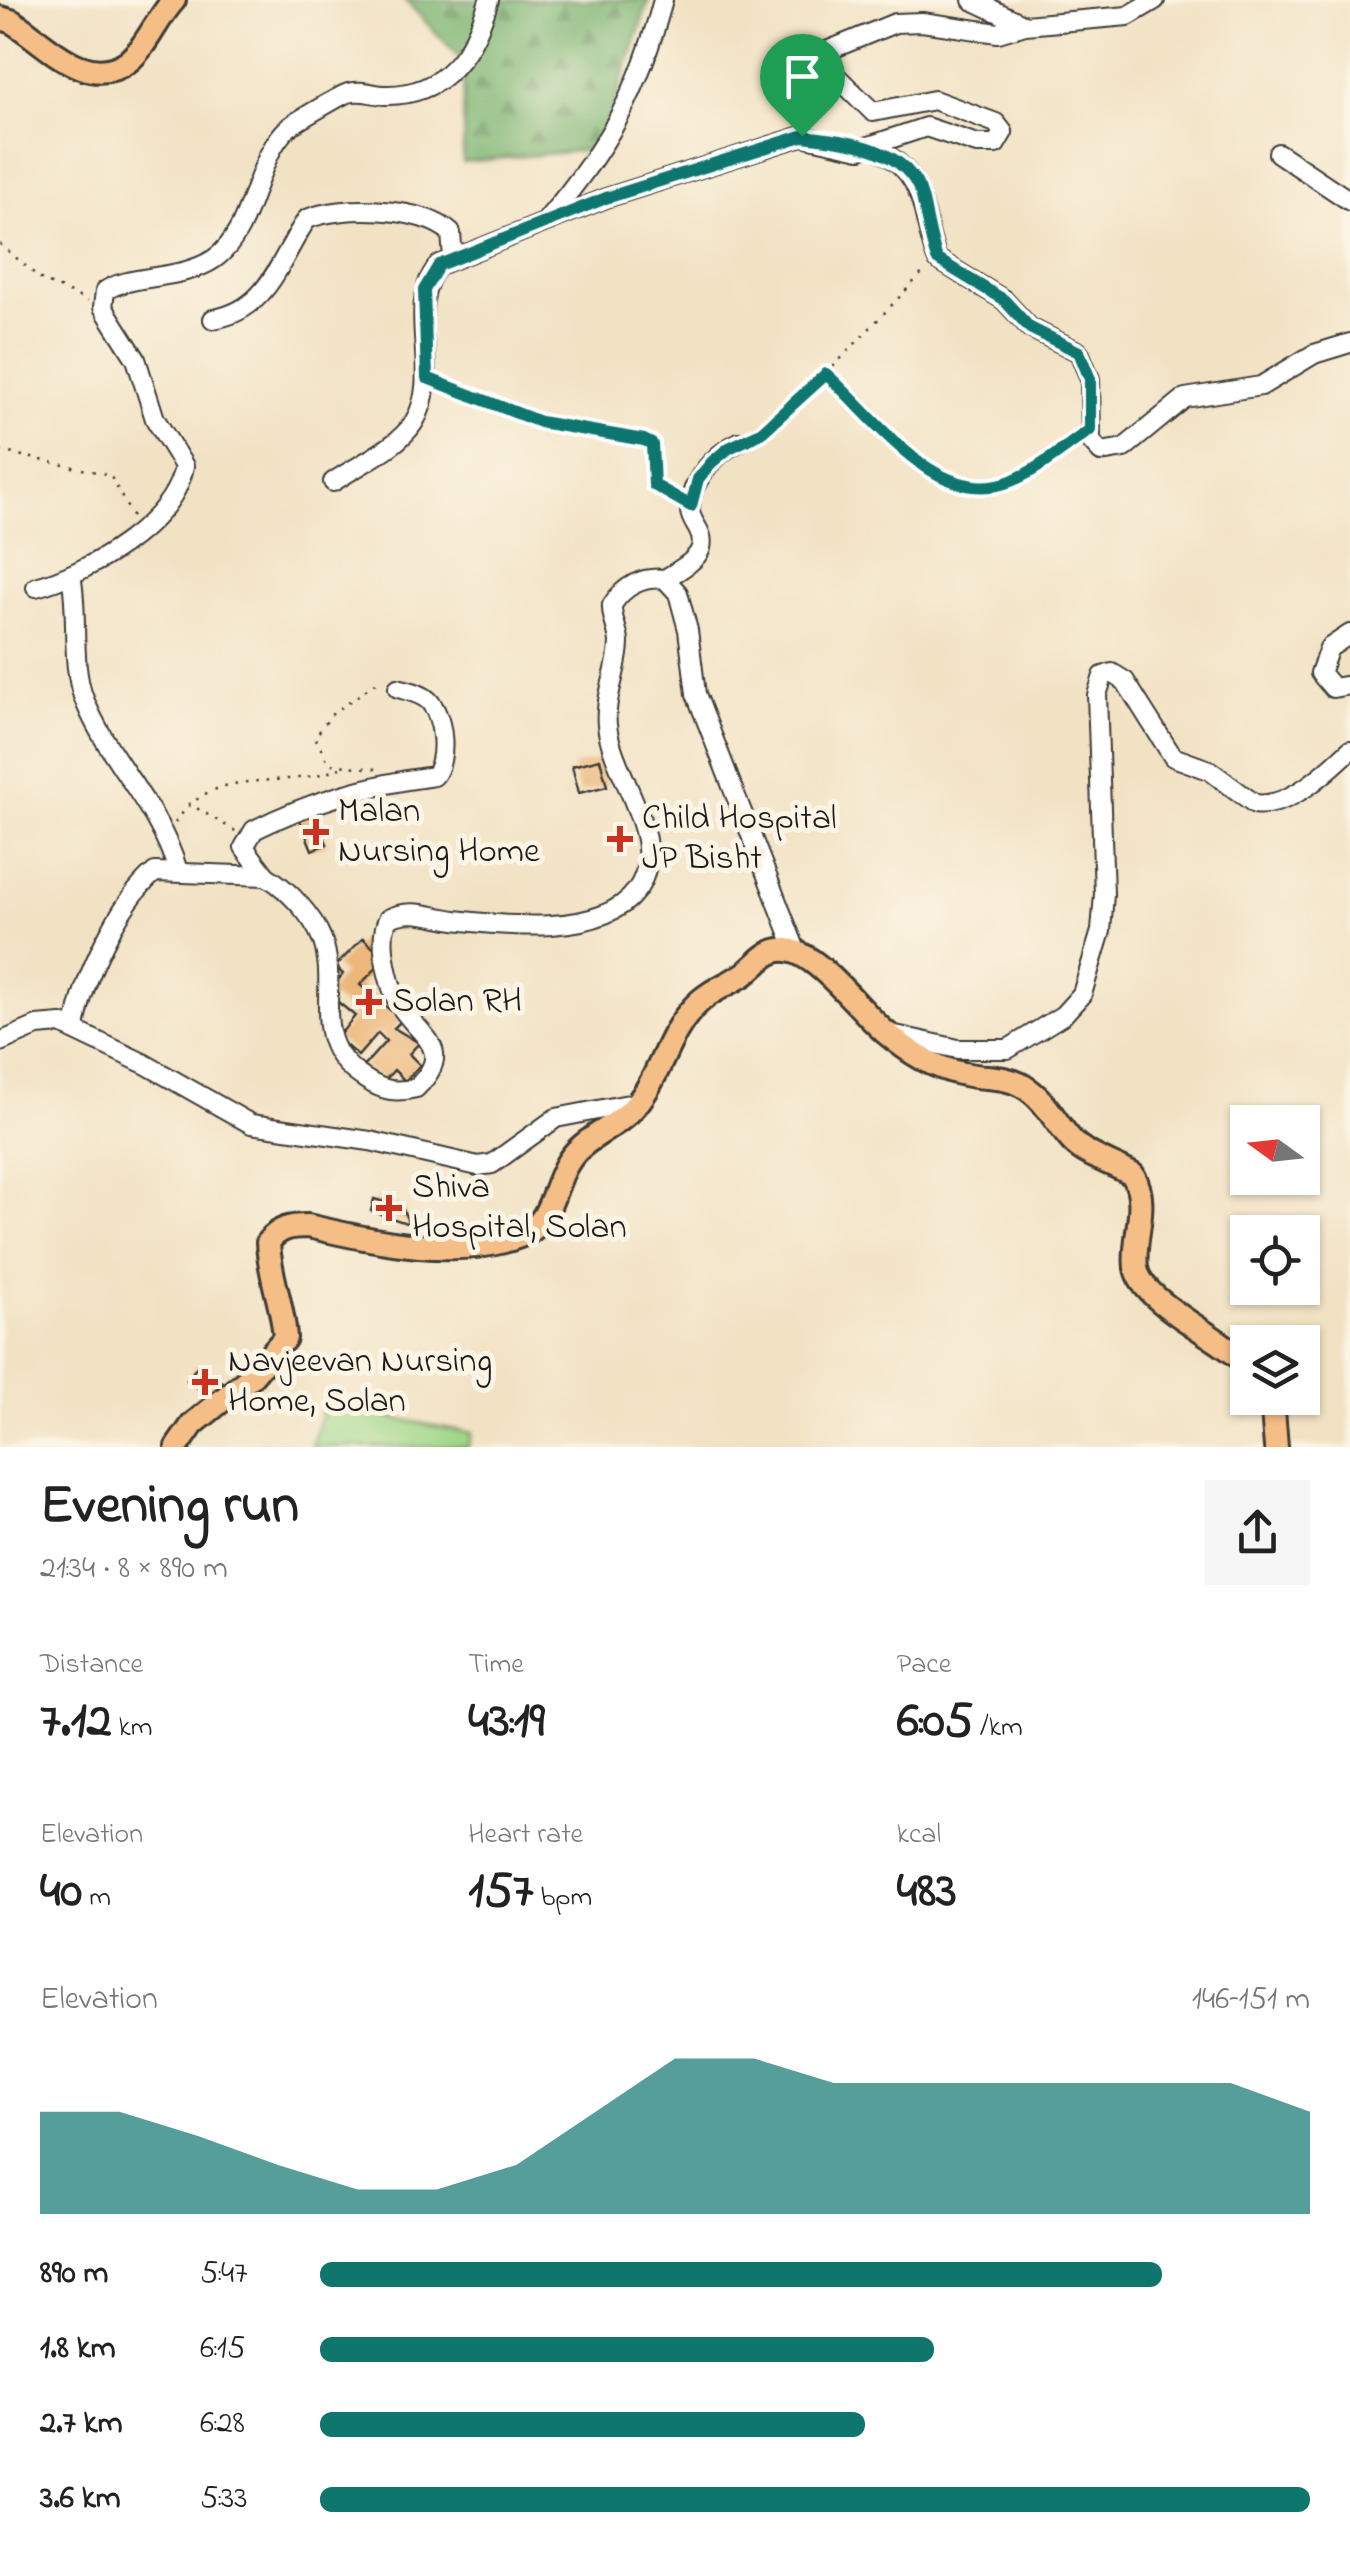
<!DOCTYPE html>
<html lang="en">
<head>
<meta charset="utf-8">
<style>
	body { margin:0; font-family:"Indie Flower",sans-serif; background:#f6f6f6; color:#222; height:100vh; display:flex; flex-direction:column; font-size:38px; white-space:nowrap }
	* { box-sizing:border-box; margin:0 }
	p { font-size:32px; color:#767676 }
	.icon { flex:none; width:55px; height:55px; fill:none; stroke:currentColor; stroke-width:2; stroke-linecap:round; stroke-linejoin:round }
	.map { position:relative; height:1447px; overflow:hidden }
	.panel { display:flex; flex-direction:column; background:#fff; flex:1 }
	.panel>* { flex:none }
	.needle { width:65px; rotate:285deg }
	.buttons { position:absolute; left:1230px; top:1105px; display:grid; gap:20px }
	.buttons a { display:grid; place-items:center; width:90px; height:90px; border-radius:0px; background:#fff; box-shadow:0 2px 8px #0004; font-size:50px }
	.pin { position:absolute; display:grid; place-items:center; width:85px; height:85px; color:#fff; margin:-102px -42px; border-radius:50% 50% 50% 0; rotate:-45deg; box-shadow:0 0 10px #0007 }
	.pin .icon { rotate:45deg }
	.round { display:grid; place-items:center; flex:none; width:105px; height:105px; border-radius:0px; background:#f6f6f6 }
	.head { display:flex; align-items:center; justify-content:space-between; height:170px; padding:0 40px }
	h1 { font-size:55px; font-weight:800; line-height:75px }
	.figures { display:grid; grid-template-columns:repeat(3,1fr); gap:15px; height:170px; padding:10px 40px }
	.figures div { display:grid; align-content:center }
	.figures b { font-size:50px; font-weight:800 }
	.figures small { font-size:28px; font-weight:400 }
	.figures p { font-size:28px }
	.chart { height:280px; padding:20px 40px }
	.chart p { display:flex; justify-content:space-between }
	.chart svg { width:100%; height:180px; margin-top:10px; fill:#0f766e; opacity:.7 }
	ul { padding:0 40px; list-style:none; font-size:32px }
	li { display:grid; grid-template-columns:160px 120px 1fr; align-items:center; height:75px }
	li i { height:25px; border-radius:12px; background:#0f766e }
	.map>svg:first-child { display:block }
</style>
</head>
<body>
<div class="map">
<svg width="1350" height="1447" viewBox="0 0 1350 1447">
	<defs>
		<pattern id="forest-firs" width="22" height="20" patternUnits="userSpaceOnUse" patternTransform="scale(2.5)"><rect width="22" height="20" fill="#7fb673"/><path d="M5 1l3.5 6h-7zM16 11l3.5 6h-7z" fill="#67935e"/></pattern>
	</defs>
	<rect width="100%" height="100%" fill="#fcf5e5"/>
	<filter id="ink" filterUnits="userSpaceOnUse"><feTurbulence type="fractalNoise" baseFrequency=".01" numOctaves="2"/><feDisplacementMap in="SourceGraphic" scale="20" xChannelSelector="R" yChannelSelector="G"/><feConvolveMatrix kernelMatrix="1 2 1 2 8 2 1 2 1" color-interpolation-filters="sRGB"/></filter>
	<filter id="wash" filterUnits="userSpaceOnUse"><feTurbulence type="fractalNoise" baseFrequency=".0048" numOctaves="4" result="noise"/><feDisplacementMap in="SourceGraphic" scale="40" xChannelSelector="R" yChannelSelector="G"/><feGaussianBlur stdDeviation="2.25" result="paint"/><feColorMatrix in="noise" values="0 0 0 0 0 0 0 0 0 0 0 0 0 0 0 0 0 1.4 0 .05"/><feComposite in="paint" operator="in"/></filter>
	<g filter="url(#wash)">
		<rect width="100%" height="100%" fill="#f2e2c4"/>
		<path fill="#9fd586" stroke="#5e7851" stroke-width="2.5" d="M324,1405l148,28 -4,14h-156z"/>
		<path fill="url(#forest-firs)" stroke="#4e6948" stroke-width="2.5" d="M405,0h244l-50,149 -136,13 1,-100z"/>
		<g id="blocks">
			<g fill="#edb77c">
				<path d="M600,759l7,27 -28,7 -7,-27z"/>
				<path d="M314,812l13,32 -15,6 -13,-32z"/>
				<path d="M363,938l22,21 -25,26 42,35 -8,8 25,15 -10,11 11,11 -15,16 -11,-11 -9,10 -23,-12 24,-27 -8,-8 -20,23 -21,-18 18,-22 -28,-23 16,-19 -8,-7z"/>
				<path d="M374,1199l28,8 7,17 -38,-13z"/>
				<path d="M198,1365l24,17 -11,15 -24,-17z"/>
			</g>
		</g>
	</g>
	<g filter="url(#ink)">
		<use href="#blocks" fill-opacity="0" stroke="#3c3a35" stroke-width="2.5"/>
		<g fill="none" stroke-linecap="round" stroke-linejoin="round">
			<defs>
				<g id="minor">
					<path d="M972,0l53,25"/>
					<path d="M875,148c54,27 44,62 62,111l67,41 26,28 49,24 11,27 1,62 10,11 23,-4 61,-50 76,-12 53,-32 36,-11"/>
					<path d="M1278,153l72,48"/>
					<path d="M548,218c61,-72 91,-127 115,-218"/>
					<path d="M213,319c56,-9 66,-59 94,-100 33,-14 116,-13 144,14l2,26"/>
					<path d="M333,482c24,-17 65,-34 81,-60 30,-48 -11,-118 25,-157l167,-67 196,-62 58,13 66,-22 51,17h19l7,-12 -7,-9 -62,-23 -61,12 -48,-47 -3,-12 73,-30 27,-1 76,11 27,-8 103,-9 27,-16"/>
					<path d="M71,575c8,40 -1,87 13,124 25,63 74,105 94,172"/>
					<path d="M665,579c12,-8 31,-17 36,-31 4,-17 -10,-24 -11,-37 -1,-30 25,-57 49,-69"/>
					<path d="M36,587c52,-14 138,-63 148,-121l-29,-47 -19,-60 -33,-52 2,-16c24,-17 76,-10 109,-32 41,-28 40,-102 75,-132 6,-5 54,-33 59,-34 14,-4 25,2 38,2 60,1 88,-44 103,-95"/>
					<path d="M1350,634l-21,14 -9,25 13,15 17,-3"/>
					<path d="M266,876l-22,-29 10,-17c57,-29 118,-46 180,-54 14,-16 10,-61 -6,-76 -8,-7 -20,-9 -30,-12"/>
					<path d="M75,1028c7,-47 43,-125 80,-156l111,4c22,13 47,40 56,63 19,52 -17,102 43,140 18,12 31,14 51,9 38,-37 8,-49 -13,-78 -14,-19 -26,-70 -15,-91 22,-12 44,-2 67,1 50,6 147,17 181,-29 36,-49 -24,-115 -29,-166 -3,-28 12,-56 12,-83 -1,-14 -8,-24 -7,-37 12,-19 31,-29 53,-26l13,14 10,37 8,64 101,259"/>
					<path d="M891,1034l67,15h50l55,-34 19,-21 19,-63 3,-37 -7,-199 6,-19 9,-3 13,8 48,76 36,13 46,34c33,5 73,-33 95,-54"/>
					<path d="M0,1042l37,-16 24,-2 84,40 106,60 119,17 108,25 14,-2 64,-46 83,-16"/>
				</g>
				<g id="major">
					<path d="M0,18l11,3c33,20 74,70 116,41 19,-14 30,-44 47,-62"/>
					<path d="M1272,1398l4,49"/>
					<path d="M177,1447l16,-23 59,-48 33,-38c-2,-33 -16,-63 -17,-96 11,-14 22,-16 40,-16 63,15 154,35 217,8 26,-12 28,-47 42,-70 16,-28 48,-34 68,-58 25,-29 31,-69 58,-98 14,-16 32,-22 50,-33 15,-10 23,-27 44,-25 31,3 73,61 98,82 24,20 48,36 79,42 21,5 39,1 59,12 24,14 32,37 50,56 15,15 42,22 60,33 17,29 -1,63 3,93 6,35 87,70 112,97"/>
				</g>
			</defs>
			<use href="#minor" stroke="#3c3a35" stroke-width="22"/>
			<use href="#major" stroke="#3c3a35" stroke-width="28"/>
			<g stroke="#3c3a35" stroke-width="2.5" stroke-dasharray="2.5 8" stroke-linecap="butt">
				<path d="M0,244l42,36 46,21"/>
				<path d="M826,373c40,36 112,129 170,113 30,-8 55,-30 81,-47"/>
				<path d="M442,384l98,38 104,18 8,4 2,41 21,14"/>
				<path d="M755,437l58,-49 114,-120"/>
				<path d="M0,451l110,24 23,43"/>
				<path d="M376,769l-47,-5 -14,-27 18,-24 44,-31"/>
				<path d="M188,803l49,29"/>
				<path d="M175,823c41,-62 105,-30 165,-55"/>
			</g>
			<use href="#minor" stroke="#fff" stroke-width="18"/>
			<use href="#major" stroke="#f6be87" stroke-width="22"/>
		</g>
	</g>
	<g fill="none" stroke-linecap="round" stroke-linejoin="round" filter="url(#ink)">
		<defs>
			<path id="route" d="M802,136c44,5 106,11 120,61 5,21 8,42 15,62l67,41 26,28 49,24 11,27v51c-24,16 -51,40 -79,51 -74,29 -136,-64 -185,-107l-65,59 -32,15 -17,14 -14,17 -7,27 -37,-21 -2,-41 -8,-4 -104,-18 -113,-44 -3,-88 15,-25 167,-67z"/>
		</defs>
		<use href="#route" stroke="#fff" stroke-width="20"/>
		<use href="#route" stroke="#0f766e" stroke-width="12"/>
	</g>
	<g fill="#c8321e" stroke="#fcf5e5" stroke-width="4">
		<path d="M311 817h10v10h10v10h-10v10h-10v-10h-10v-10h10z"/>
		<path d="M615 824h10v10h10v10h-10v10h-10v-10h-10v-10h10z"/>
		<path d="M364 987h10v10h10v10h-10v10h-10v-10h-10v-10h10z"/>
		<path d="M384 1193h10v10h10v10h-10v10h-10v-10h-10v-10h10z"/>
		<path d="M200 1367h10v10h10v10h-10v10h-10v-10h-10v-10h10z"/>
	</g>
	<g text-anchor="middle" dominant-baseline="central" stroke-width="10" stroke-linejoin="round" paint-order="stroke">
		<g font-size="35" fill="#1c1c1c" stroke="#fcf5e5" text-anchor="start">
			<text x="338" y="812">Malan<tspan x="338" dy="40">Nursing Home</tspan></text>
			<text x="642" y="819">Child Hospital<tspan x="642" dy="40">JP Bisht</tspan></text>
			<text x="392" y="1002">Solan RH</text>
			<text x="412" y="1188">Shiva<tspan x="412" dy="40">Hospital, Solan</tspan></text>
			<text x="228" y="1362">Navjeevan Nursing<tspan x="228" dy="40">Home, Solan</tspan></text>
		</g>
	</g>
</svg>
<div class="buttons">
<a><svg class="needle" viewBox="-14 -14 28 28"><path d="M0-13l5 13h-10z" fill="#e53935"/><path d="M0 13l5-13h-10z" fill="#767676"/></svg></a>
<a><svg class="icon" aria-label="locate" viewBox="0 0 24 24"><circle cx="12" cy="12" r="6"/><path d="M12 2v4M12 18v4M2 12h4M18 12h4"/></svg></a>
<a><svg class="icon" aria-label="layers" viewBox="0 0 24 24"><path d="M12 4l9 5-9 5-9-5zM3 14l9 5 9-5"/></svg></a>
</div>
<div class="pin" style="left:802px;top:136px;background:#1e9e55"><svg class="icon" aria-label="arrive" viewBox="0 0 24 24"><path d="M6 21V4h12l-3 4 3 4H6"/></svg></div>
</div>
<section class="panel">
<div class="head"><div><h1>Evening run</h1><p>21:34 · 8 × 890 m</p></div><a class="round"><svg class="icon" aria-label="share" viewBox="0 0 24 24"><path d="M12 15V3M7 8l5-5 5 5M5 13v7h14v-7"/></svg></a></div>
<div class="figures">
<div><p>Distance</p><b>7.12<small> km</small></b></div>
<div><p>Time</p><b>43:19</b></div>
<div><p>Pace</p><b>6:05<small> /km</small></b></div>
</div>
<div class="figures">
<div><p>Elevation</p><b>40<small> m</small></b></div>
<div><p>Heart rate</p><b>157<small> bpm</small></b></div>
<div><p>kcal</p><b>483</b></div>
</div>
<div class="chart"><p><span>Elevation</span>146–151 m</p>
<svg viewBox="0 0 160 44" preserveAspectRatio="none"><path d="M0 44V19L10 19L20 25L30 32L40 38L50 38L60 32L70 19L80 6L90 6L100 12L110 12L120 12L130 12L140 12L150 12L160 19V44z"/></svg>
</div>
<ul>
<li><b>890 m</b>5:47<i style="width:85%"></i></li>
<li><b>1.8 km</b>6:15<i style="width:62%"></i></li>
<li><b>2.7 km</b>6:28<i style="width:55%"></i></li>
<li><b>3.6 km</b>5:33<i style="width:100%"></i></li>
</ul>
</section>
</body>
</html>
